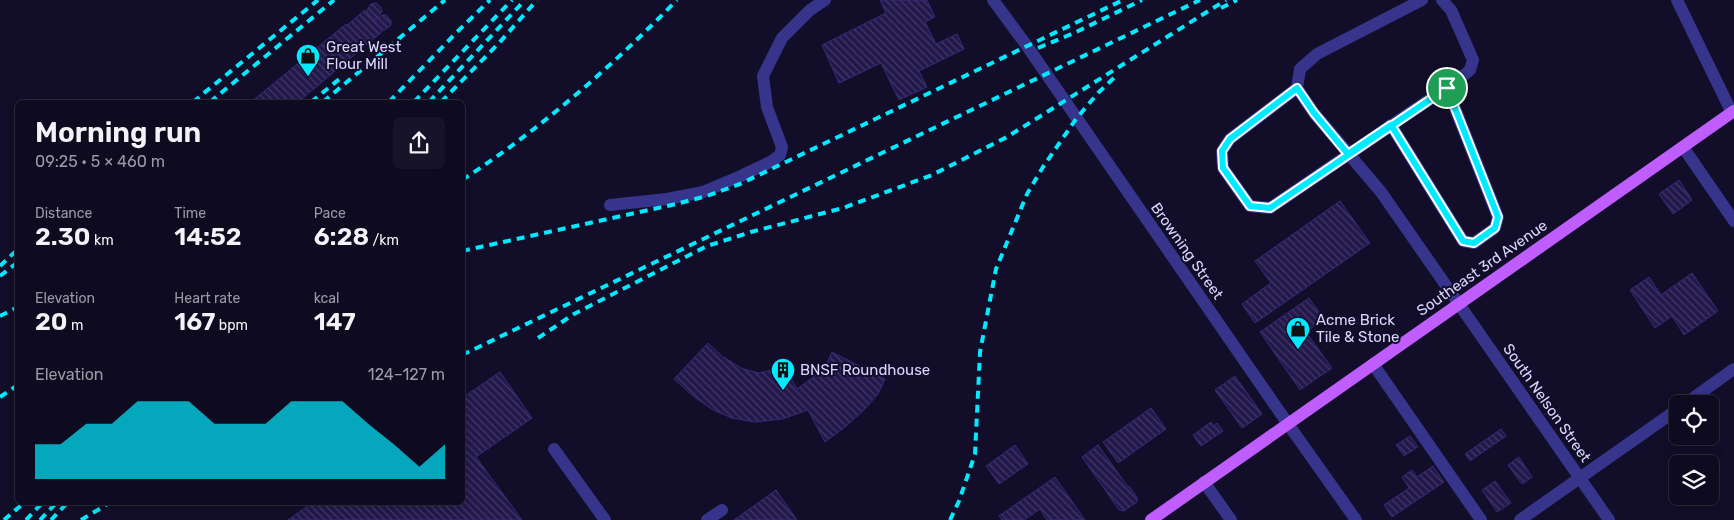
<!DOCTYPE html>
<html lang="en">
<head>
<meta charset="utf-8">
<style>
	body { margin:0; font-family:Rubik,sans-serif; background:#171328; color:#f1f3f6; height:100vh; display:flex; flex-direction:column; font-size:19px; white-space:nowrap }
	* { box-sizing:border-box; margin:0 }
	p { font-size:16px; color:#9b9aa4 }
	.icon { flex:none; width:28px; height:28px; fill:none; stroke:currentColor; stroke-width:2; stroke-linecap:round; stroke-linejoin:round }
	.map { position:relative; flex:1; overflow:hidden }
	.sheet { position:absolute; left:15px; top:100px; width:450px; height:405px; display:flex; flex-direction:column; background:#0e0a1f; border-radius:8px; box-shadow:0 2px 12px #0003,0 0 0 1px #2e2b3d }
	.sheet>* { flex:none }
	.controls { position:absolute; left:1669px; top:395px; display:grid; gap:10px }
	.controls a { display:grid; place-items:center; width:50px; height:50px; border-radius:8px; background:#0e0a1f; box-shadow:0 2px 12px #0003,0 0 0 1px #2e2b3d; font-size:25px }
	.pin { position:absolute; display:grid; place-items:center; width:42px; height:42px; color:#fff; margin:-21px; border:2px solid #fff; border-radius:50%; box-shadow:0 1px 5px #0007 }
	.round { display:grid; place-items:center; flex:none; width:52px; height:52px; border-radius:8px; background:#171328 }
	.head { display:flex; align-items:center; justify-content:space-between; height:85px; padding:0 20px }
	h1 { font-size:28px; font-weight:600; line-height:38px }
	.metrics { display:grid; grid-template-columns:repeat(3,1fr); gap:8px; height:85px; padding:5px 20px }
	.metrics div { display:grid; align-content:center }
	.metrics b { font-size:25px; font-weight:600 }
	.metrics small { font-size:14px; font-weight:400 }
	.metrics p { font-size:14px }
	.chart { height:140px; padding:10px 20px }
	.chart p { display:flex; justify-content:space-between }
	.chart svg { width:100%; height:90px; margin-top:5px; fill:#02eaff; opacity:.7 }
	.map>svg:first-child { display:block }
</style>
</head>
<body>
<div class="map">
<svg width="1734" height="520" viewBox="0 0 1734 520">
	<defs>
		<pattern id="building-back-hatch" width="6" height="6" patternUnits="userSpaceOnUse" patternTransform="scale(1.25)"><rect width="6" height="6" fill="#22184b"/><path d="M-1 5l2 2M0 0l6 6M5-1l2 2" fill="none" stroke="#423966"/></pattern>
	</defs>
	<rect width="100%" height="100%" fill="#120e29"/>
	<g fill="url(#building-back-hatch)" stroke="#372979">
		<path d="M880,0h47l8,17 -10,5 11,22 21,-10 7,15 -45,22 8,16 -28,13 -18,-37 -42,20 -17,-38 64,-32z"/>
		<path d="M376,3l5,4 1,5 -8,8 -7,-8v-2l4,-6z"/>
		<path d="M365,10l18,21 -85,71h-47l95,-78 1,1z"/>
		<path d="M382,15h4l5,5v5l-6,5 -4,-1 -7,-9z"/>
		<path d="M1679,180l13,20 -19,14 -14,-20z"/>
		<path d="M1340,201l30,42 -115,80 -13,-19 29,-21 -16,-22z"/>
		<path d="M1692,273l26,38 -34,24 -12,-19 -17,12 -25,-38 19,-13 12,18z"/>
		<path d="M1309,298l15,21 -18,13 26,36 -32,22 -40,-58z"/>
		<path d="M708,343l14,13 19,12 17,5 14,-3 11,-6 14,25 22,-16 8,-10 5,-11 53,27 -7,15 -13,15 -20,18 -20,15 -17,-32 -26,9 -27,3 -23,-4 -19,-8 -20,-14 -19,-17z"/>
		<path d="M500,372l32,46 -56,39 46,63h-234l25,-18h149v-104z"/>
		<path d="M1235,376l27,38 -20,14 -27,-38z"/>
		<path d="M1151,408l15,21 -48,34 -15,-21z"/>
		<path d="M1211,422l2,4 4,-3 6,8 -22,15 -8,-11z"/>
		<path d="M1501,429l5,7 -36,25 -5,-7z"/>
		<path d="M1410,436l8,11 -14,9 -8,-11z"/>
		<path d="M1015,445l13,19 -29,20 -13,-18z"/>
		<path d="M1098,445l30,42 1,-1 8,11v5l-13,9 -5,-1 -37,-53z"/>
		<path d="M1519,457l13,20 -10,7 -14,-19z"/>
		<path d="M1433,466l11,16 -52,35 -8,-12 25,-17 -7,-11 10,-7 5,7z"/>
		<path d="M1055,477l30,43h-38l-7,-11 -16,11h-22l-3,-4z"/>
		<path d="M1495,481l16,22 -14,9 -15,-22z"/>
		<path d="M776,490l21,30h-63z"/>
	</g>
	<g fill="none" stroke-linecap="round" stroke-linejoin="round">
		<g stroke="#37358b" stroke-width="12">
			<path d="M993,0l34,46 261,378 68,96"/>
			<path d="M1422,0l-105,54 -17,15 -3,19 17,25 67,79 228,328"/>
			<path d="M1677,0l55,113"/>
			<path d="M1297,88l-67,51 -8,12 1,17 27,38 20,2 188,-128 12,-10 3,-10 -22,-50 -9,-10"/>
			<path d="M1391,125l72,116 11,2 21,-15 3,-11 -51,-129"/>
			<path d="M1683,147l51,74"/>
			<path d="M610,205l57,-6 36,-7 38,-16 31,-15 8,-6 2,-8 -15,-40 -4,-31 19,-38 28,-28 15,-10"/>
			<path d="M1373,364l108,156"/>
			<path d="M1685,404l49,-35"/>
			<path d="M554,449l51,71"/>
			<path d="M1204,482l27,38"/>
			<path d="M707,520l15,-10"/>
			<path d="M1520,520l158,-111"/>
		</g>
		<path stroke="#c05dff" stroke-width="12" d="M1151,520l583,-409"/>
		<g stroke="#02eaff" stroke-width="4" stroke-dasharray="8 6" stroke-linecap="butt">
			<path d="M1221,8l16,-8"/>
			<path d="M1038,48l36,-15 68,-33"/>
			<path d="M193,102l125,-102"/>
			<path d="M210,102l124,-102"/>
			<path d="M311,102l31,-25"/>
			<path d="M323,102l122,-102"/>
			<path d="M389,102l68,-70 33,-32"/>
			<path d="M414,102l98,-102"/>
			<path d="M429,102l96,-102"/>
			<path d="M441,102l58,-59 38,-43"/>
			<path d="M462,180c79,-51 149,-113 215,-180"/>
			<path d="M462,251l214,-47 31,-8 33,-12 383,-184"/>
			<path d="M0,266l18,-17"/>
			<path d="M0,276l18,-14"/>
			<path d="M0,316l18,-9"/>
			<path d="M538,338l36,-24 133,-68 44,-14 92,-24 89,-33 75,-38 219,-137"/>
			<path d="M462,355l738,-355"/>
			<path d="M0,397l18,-12"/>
			<path d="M4,520l21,-18"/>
			<path d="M26,520l17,-18"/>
			<path d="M40,520l17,-18"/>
			<path d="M51,520l17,-18"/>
			<path d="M81,520l30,-18"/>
			<path d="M950,520l9,-19 16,-47 5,-102 16,-83 31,-75 16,-27 33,-48 22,-26 20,-19"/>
		</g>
	</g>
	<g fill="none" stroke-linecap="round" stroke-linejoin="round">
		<defs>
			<path id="route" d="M1447,88c-59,40 -118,80 -177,120l-20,-2 -27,-38 -1,-17 8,-12 67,-51 17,25 34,41 43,-29 72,116 11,2 21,-15 3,-11 -51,-129"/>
		</defs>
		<use href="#route" stroke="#fff" stroke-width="10"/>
		<use href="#route" stroke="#02eaff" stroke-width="6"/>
	</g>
	<defs>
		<symbol id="shop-pin" viewBox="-11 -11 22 30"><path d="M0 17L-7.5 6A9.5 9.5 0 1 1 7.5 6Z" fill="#02eaff" stroke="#120e29"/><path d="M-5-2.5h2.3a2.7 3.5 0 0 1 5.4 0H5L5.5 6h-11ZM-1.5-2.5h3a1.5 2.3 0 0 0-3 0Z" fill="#111"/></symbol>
		<symbol id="building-pin" viewBox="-11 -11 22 30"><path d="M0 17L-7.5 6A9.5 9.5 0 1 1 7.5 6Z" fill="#02eaff" stroke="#120e29"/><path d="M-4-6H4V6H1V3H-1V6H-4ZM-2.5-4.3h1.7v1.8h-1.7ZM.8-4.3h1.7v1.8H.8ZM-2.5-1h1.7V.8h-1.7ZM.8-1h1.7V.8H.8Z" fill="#111"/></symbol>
	</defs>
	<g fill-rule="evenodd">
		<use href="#shop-pin" x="294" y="42" width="28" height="38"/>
		<use href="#shop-pin" x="1284" y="315" width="28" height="38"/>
		<use href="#building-pin" x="769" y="356" width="28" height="38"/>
	</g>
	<g text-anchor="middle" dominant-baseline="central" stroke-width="4" stroke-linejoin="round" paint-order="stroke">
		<g font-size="15" fill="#dad6ff" stroke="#120e29" text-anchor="start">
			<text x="326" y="47">Great West<tspan x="326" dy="17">Flour Mill</tspan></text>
			<text x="1316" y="320">Acme Brick<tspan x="1316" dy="17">Tile &amp; Stone</tspan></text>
			<text x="800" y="370">BNSF Roundhouse</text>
		</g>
		<g font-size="15" fill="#dad6ff" stroke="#120e29">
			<text transform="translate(1187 251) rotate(55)">Browning Street</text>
			<text transform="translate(1482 268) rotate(-35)">Southeast 3rd Avenue</text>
			<text transform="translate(1547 403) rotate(55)">South Nelson Street</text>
		</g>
	</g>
</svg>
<div class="controls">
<a><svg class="icon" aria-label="locate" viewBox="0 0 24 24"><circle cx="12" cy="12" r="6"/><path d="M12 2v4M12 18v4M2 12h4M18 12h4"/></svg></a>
<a><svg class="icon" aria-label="layers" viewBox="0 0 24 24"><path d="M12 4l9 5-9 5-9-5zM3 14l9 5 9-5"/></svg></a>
</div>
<div class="pin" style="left:1447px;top:88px;background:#1e9e55"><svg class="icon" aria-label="arrive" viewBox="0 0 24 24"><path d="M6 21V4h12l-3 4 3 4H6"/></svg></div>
<section class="sheet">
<div class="head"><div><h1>Morning run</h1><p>09:25 · 5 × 460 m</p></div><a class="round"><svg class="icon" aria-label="share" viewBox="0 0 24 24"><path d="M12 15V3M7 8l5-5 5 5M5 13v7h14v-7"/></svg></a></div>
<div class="metrics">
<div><p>Distance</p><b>2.30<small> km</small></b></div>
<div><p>Time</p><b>14:52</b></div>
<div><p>Pace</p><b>6:28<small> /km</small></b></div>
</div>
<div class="metrics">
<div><p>Elevation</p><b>20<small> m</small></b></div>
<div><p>Heart rate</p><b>167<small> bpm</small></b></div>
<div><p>kcal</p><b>147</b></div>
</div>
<div class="chart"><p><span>Elevation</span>124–127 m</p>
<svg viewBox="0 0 160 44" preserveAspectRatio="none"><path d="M0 44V27L10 27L20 17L30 17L40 6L50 6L60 6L70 17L80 17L90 17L100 6L110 6L120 6L130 17L140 27L150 38L160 27V44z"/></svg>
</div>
</section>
</div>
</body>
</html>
